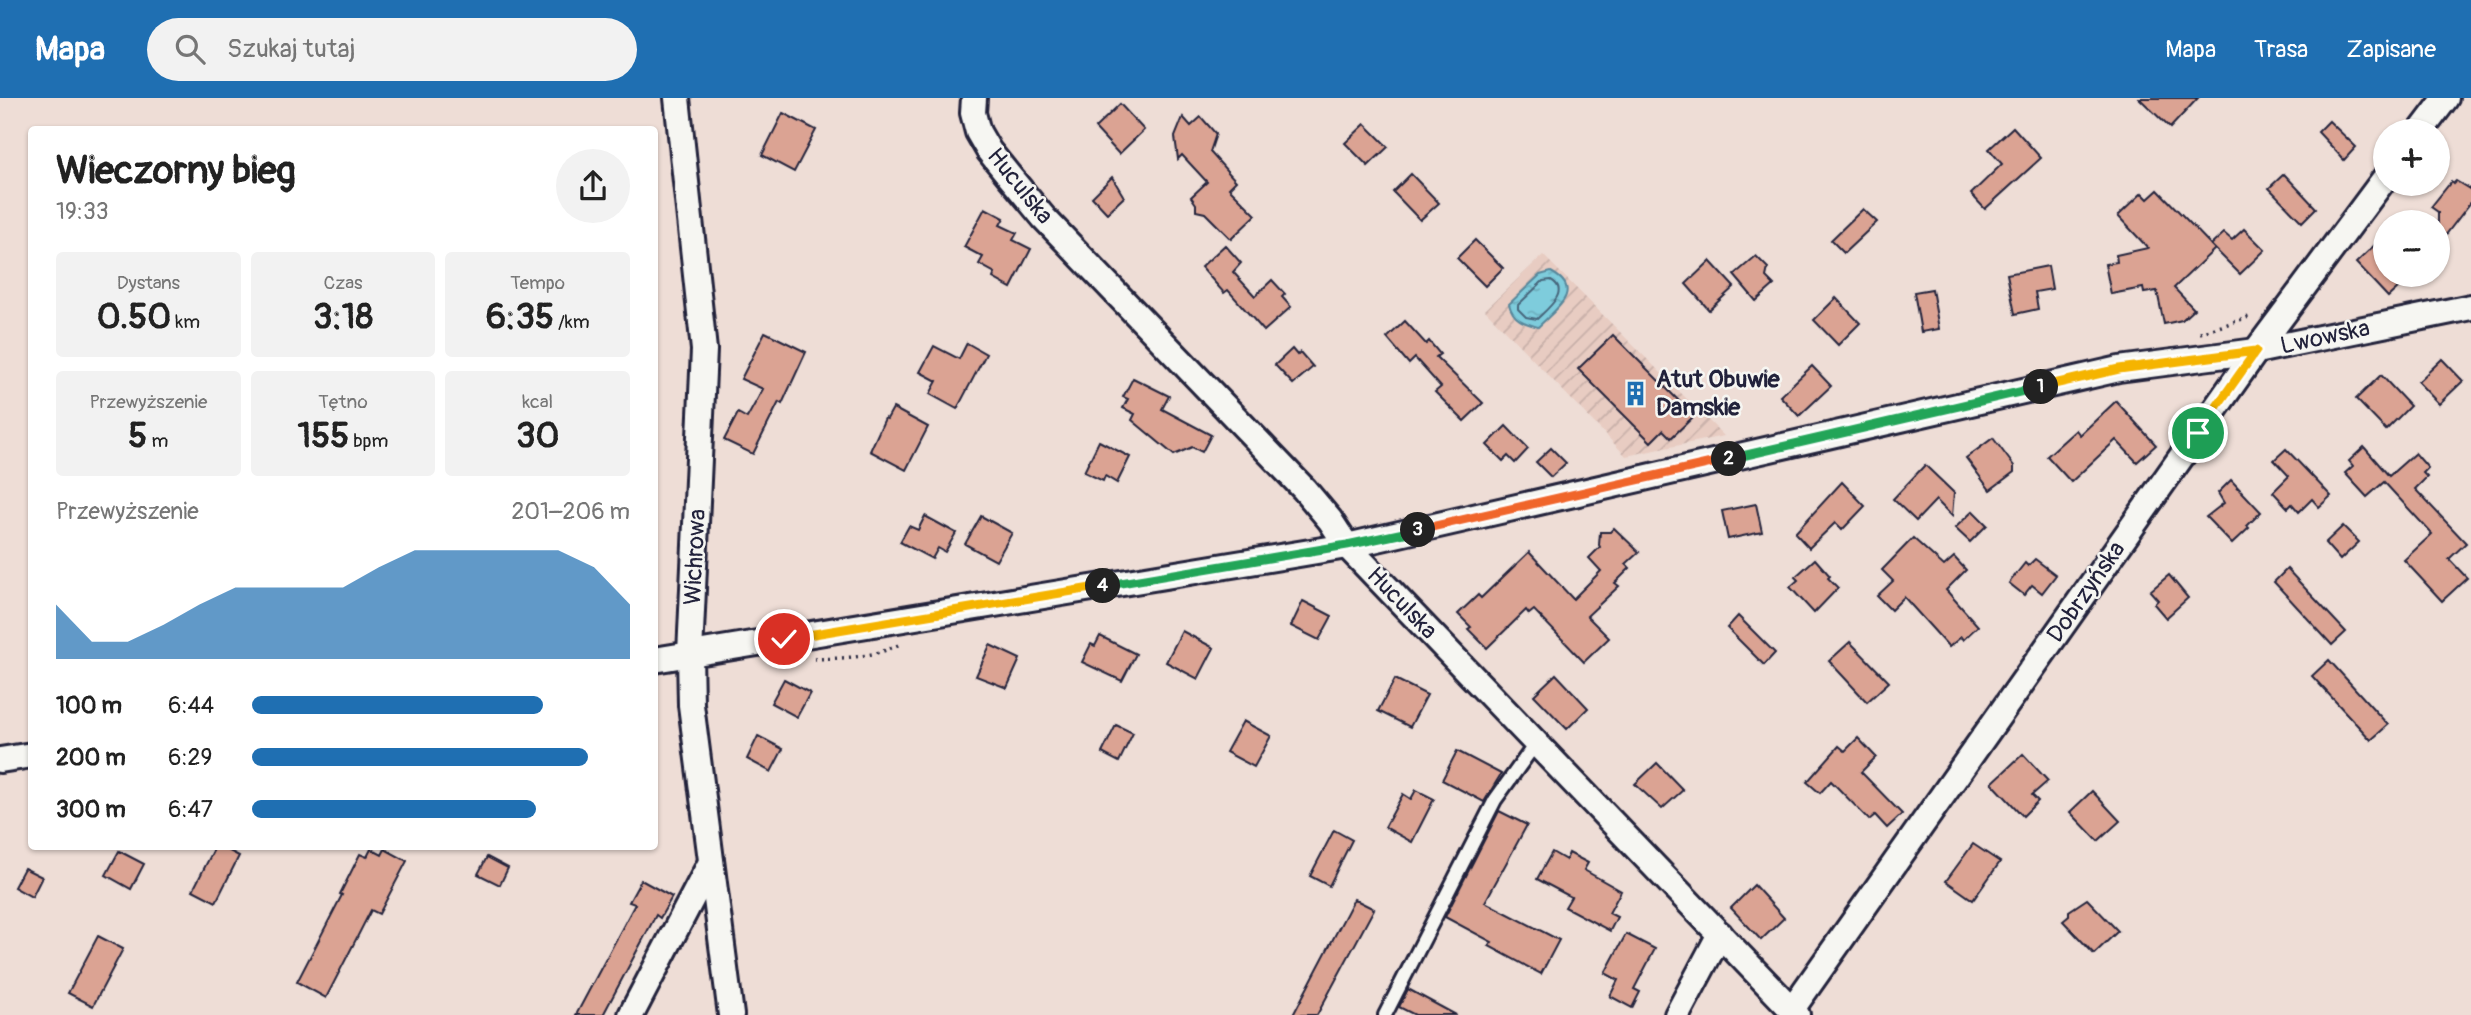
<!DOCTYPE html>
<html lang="pl">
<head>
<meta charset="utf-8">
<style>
	body { margin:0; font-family:Pangolin,sans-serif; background:#f2f2f2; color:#222; height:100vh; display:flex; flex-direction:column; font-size:26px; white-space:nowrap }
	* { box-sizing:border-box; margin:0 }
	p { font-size:23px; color:#767676 }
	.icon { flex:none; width:38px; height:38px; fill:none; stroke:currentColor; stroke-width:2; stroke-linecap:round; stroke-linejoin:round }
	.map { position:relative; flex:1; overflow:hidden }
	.side { position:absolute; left:28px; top:28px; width:630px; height:724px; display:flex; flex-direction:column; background:#fff; border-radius:7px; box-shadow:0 2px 5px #0004 }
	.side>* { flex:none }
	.buttons { position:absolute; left:2373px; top:21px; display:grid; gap:14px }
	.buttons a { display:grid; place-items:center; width:77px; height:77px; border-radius:50%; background:#fff; box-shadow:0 2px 5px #0004; font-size:35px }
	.pin { position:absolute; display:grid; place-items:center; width:60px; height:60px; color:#fff; margin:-30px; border:4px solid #fff; border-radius:50%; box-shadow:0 2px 7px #0007 }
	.km { position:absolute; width:35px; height:35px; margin:-18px; border-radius:50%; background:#222; color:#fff; font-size:19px; line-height:35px; text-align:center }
	.round { display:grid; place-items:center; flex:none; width:74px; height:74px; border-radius:37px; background:#f2f2f2 }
	.overview { display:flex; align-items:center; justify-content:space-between; height:119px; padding:0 28px }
	h1 { font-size:38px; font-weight:700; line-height:52px }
	.figures { display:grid; grid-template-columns:repeat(3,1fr); gap:10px; height:119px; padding:7px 28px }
	.figures div { display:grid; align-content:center; border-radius:7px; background:#f2f2f2; text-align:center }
	.figures b { font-size:35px; font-weight:700 }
	.figures small { font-size:19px; font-weight:400 }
	.figures p { font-size:19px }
	.chart { height:196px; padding:14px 28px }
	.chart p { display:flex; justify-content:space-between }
	.chart svg { width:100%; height:126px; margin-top:7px; fill:#1f6fb2; opacity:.7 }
	ul { padding:0 28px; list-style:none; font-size:23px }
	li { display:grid; grid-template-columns:112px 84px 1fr; align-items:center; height:52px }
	li i { height:18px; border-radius:9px; background:#1f6fb2 }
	header { display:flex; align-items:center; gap:42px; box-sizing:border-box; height:98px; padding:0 35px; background:#1f6fb2; color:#fff }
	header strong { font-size:33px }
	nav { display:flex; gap:38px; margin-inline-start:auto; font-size:24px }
	.search { width:490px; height:63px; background:#f2f2f2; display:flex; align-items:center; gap:18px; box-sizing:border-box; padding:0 24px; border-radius:38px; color:#767676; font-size:26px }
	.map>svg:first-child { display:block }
</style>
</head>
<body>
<header>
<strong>Mapa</strong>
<div class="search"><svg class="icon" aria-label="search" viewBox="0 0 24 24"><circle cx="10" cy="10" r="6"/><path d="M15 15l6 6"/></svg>Szukaj tutaj</div>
<nav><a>Mapa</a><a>Trasa</a><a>Zapisane</a></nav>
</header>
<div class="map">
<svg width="2471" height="917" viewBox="0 0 2471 917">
	<defs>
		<pattern id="industrial-furrows" width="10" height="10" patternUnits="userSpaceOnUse" patternTransform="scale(1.75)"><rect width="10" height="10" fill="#e8ccc2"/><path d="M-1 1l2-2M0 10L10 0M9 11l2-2" fill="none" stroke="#c7afa8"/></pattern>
		<pattern id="water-ripples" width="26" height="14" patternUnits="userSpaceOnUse" patternTransform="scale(1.75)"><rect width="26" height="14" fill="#7eccdc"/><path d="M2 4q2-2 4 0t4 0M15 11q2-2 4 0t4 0" fill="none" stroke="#6dafbe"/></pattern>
	</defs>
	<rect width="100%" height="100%" fill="#eeddd6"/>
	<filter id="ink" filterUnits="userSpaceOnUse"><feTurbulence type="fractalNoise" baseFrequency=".0143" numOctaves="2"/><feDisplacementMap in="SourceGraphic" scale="14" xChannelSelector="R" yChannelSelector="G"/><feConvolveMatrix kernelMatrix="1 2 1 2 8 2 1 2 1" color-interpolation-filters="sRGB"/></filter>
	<g filter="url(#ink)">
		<path fill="url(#industrial-furrows)" d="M1543,157l181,181 -98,20 -141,-146z"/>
		<path fill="url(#water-ripples)" stroke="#59889c" stroke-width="2" d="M1551,174c34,18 5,37 -13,55 -14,-4 -25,-7 -29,-23l31,-29z"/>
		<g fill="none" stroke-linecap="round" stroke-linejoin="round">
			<path stroke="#47667b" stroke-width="2" d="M1551,182c20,11 -4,29 -14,39l-11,-2 -8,-8v-4l25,-24z"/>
		</g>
		<g fill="#dba393" stroke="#22223b" stroke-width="2">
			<path d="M2139,0h59l-28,30z"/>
			<path d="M1120,6l24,26 -25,24 -24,-26z"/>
			<path d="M783,15l33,17 -22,42 -32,-17z"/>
			<path d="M1183,19l8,9 10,-9 15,17 -6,18 26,29 -7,7 27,27 -25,24 -26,-26 -9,-2v-7l-5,-7 16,-15 -25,-27 -4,4 -3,-22z"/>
			<path d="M2329,23l27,26 -12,13 -26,-28z"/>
			<path d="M1365,26l23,23 -20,19 -23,-23z"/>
			<path d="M2013,29l28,31 -56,51 -14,-15 31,-30 -13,-15z"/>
			<path d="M1411,76l28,29 -19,17 -27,-28z"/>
			<path d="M2284,76l32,34 -14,14 -33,-34z"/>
			<path d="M1112,79l12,20 -17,16 -15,-16z"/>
			<path d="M2456,83l15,9v12l-33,43v-33l-7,-5 20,-25 2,2z"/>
			<path d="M2158,92l57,59 -41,39 20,21 -12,11 -18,4 -7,-33 -13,2 -1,-5 -32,6 -6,-30 12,-2 -1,-7 32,-7 -30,-32 24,-23 6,6z"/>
			<path d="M985,110l19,10 -4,7 17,8 -4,7 18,9 -20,39 -18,-10 2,-5 -16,-9 4,-7 -19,-10z"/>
			<path d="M1863,111l14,13 -33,31 -13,-13z"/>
			<path d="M2244,131l21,21 -25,24 -29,-29 13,-12 8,7z"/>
			<path d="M2385,137v40h27l-24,22 -32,-34z"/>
			<path d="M1475,142l28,28 -18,18 -28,-28z"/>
			<path d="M1225,147l16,18 -8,9 22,24 17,-16 13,14 -3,3 9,10 -27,24 -36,-41 -4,3 -23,-26z"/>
			<path d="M1756,158l12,12 -2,9 8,8 -18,16 -22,-26z"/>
			<path d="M1710,163l24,26 -25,23 -23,-26z"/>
			<path d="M2048,168l4,23 -17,3 3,17 -23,5 -8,-40z"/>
			<path d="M1932,191l7,40 -18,3 -7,-40z"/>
			<path d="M1836,200l24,25 -22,22 -24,-25z"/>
			<path d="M1405,223l21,23 3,-3 11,13 -4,3 47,46 -19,18 -29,-29 6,-5 -26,-29 -6,6 -22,-26z"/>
			<path d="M765,234l41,20 -24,52 -3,-2 -26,52 -29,-14 14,-27 9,5 16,-29 -22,-10z"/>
			<path d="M1613,237l81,81 -23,22 -8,-8 -12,12 -73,-73z"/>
			<path d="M967,245l19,11 -29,55 -27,-15 7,-13 -17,-9 14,-26 25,13z"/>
			<path d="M1292,251l5,6 3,-3 13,15 -20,17 -18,-19z"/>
			<path d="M2442,261l21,22 -24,23 -21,-22z"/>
			<path d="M1812,268l19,20 -32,30 -19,-20z"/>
			<path d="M2381,277l29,31 -24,24 -30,-31z"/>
			<path d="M1133,280l36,18 -7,13 49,26 -9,17 -10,-5 -18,8 -42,-35 3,-6 -12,-6 5,-9 -5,-2z"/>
			<path d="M2116,303l40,44 -19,17 -21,-22 -45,42 -24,-26 29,-26 4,5z"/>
			<path d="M893,310l35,19 -22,43 -36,-19 15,-33 2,1z"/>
			<path d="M1506,328l22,23 -13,14 -7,-7 -5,5 -16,-16z"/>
			<path d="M1993,340l21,28v6l-24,18 -24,-32z"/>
			<path d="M1099,343l31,16 -13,26 -12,-7 -2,5 -19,-9z"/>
			<path d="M2364,349l25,29 26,-23 13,15 -5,5 4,4 -12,12 51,54 -17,16 18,19 -25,23 -38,-41 28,-26 -48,-52 -17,15 -22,-24 8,-7 -4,-5z"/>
			<path d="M1551,350l15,15 -15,14 -15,-15z"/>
			<path d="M2286,351l45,47 -12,11 -7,-8 -13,13 -7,-8 -4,4 -15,-16 16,-16 -15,-16z"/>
			<path d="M1925,367l29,28 -2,23 -16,-16 -20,21 -23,-22z"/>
			<path d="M2231,382l30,32 -14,14 2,2 -17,16 -26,-27 18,-14 -6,-10z"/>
			<path d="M1842,384l23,24 -23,24 -7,-7 -26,25 -14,-15z"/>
			<path d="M1756,406l6,28 -34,7 -6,-28z"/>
			<path d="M1973,413l14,14 -17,17 -15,-14z"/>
			<path d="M925,418l31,17 -11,19 -7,-4 -6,11 -32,-17 9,-16 9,4z"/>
			<path d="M981,418l31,17 -16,28 -31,-17z"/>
			<path d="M2343,428l16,16 -19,18 -15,-17z"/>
			<path d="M1614,430l25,24 -13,12 4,4 -15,15 4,3 -32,30 22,22 -25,24 -50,-52 -5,4 -3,-4 -39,38 -19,-19 3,-2 -13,-13 20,-19 3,3 48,-46 44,47 28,-28 -12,-13 11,-11 -1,-2 1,-13h10z"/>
			<path d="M1913,440l31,28 10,-9 12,13 -20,20 32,36 -15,14 -2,-3 -12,10 -45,-50 -13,13 -14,-14 16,-15 -11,-11z"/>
			<path d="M1815,461l15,17 -2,2 10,10 -24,25 -24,-26 8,-7 -3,-3z"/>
			<path d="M2035,461l21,16 -14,18 -10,-8 -8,10 -15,-12 16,-20 3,3z"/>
			<path d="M2287,471l59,63 -14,13 -58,-63z"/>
			<path d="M2169,477l19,23 -22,20 -12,-14 4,-4 -8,-9z"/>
			<path d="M1303,503l29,15 -13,24 -28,-14z"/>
			<path d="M1738,518l37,37 -11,12 -37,-37z"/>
			<path d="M1182,533l32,17 -16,31 -32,-17z"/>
			<path d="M1100,538l36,18 -14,27 -40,-19 9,-18 4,2z"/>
			<path d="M1850,544l39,40 -22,20 -38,-41z"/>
			<path d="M990,547l30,14 -13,29 -31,-12z"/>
			<path d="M2329,562l59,65 -17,15 -59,-64z"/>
			<path d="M1556,576l32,34 -21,21 -33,-34z"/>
			<path d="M784,581l26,14 -13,24 -26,-14z"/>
			<path d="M1395,581l32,16 -17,32 -32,-16z"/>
			<path d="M1243,623l28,15 -17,31 -28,-15z"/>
			<path d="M1116,627l17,8 -14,29 -17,-9z"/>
			<path d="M758,638l25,13 -12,23 -24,-13z"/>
			<path d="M1858,640l18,19 -15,15 41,42 -15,14 -12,-13 -6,5 -38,-39 -11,12 -13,-11 32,-36 6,5z"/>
			<path d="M1457,653l44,23 -17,28 -42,-22z"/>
			<path d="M2023,656l25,27 -16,14 6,6 -15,15 -31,-33z"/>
			<path d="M1657,665l26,27 -21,19 -27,-25z"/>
			<path d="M1416,692l18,9 -22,43 -27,-15 18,-33 8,5z"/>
			<path d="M2092,693l28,30 -22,20 -28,-29z"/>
			<path d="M1499,713l28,14 -42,77 74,38 -18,34 -52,-28 3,-4 -47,-25z"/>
			<path d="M1334,732l18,10 -23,46 -19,-10z"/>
			<path d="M1973,746l27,18 -27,38 -27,-19z"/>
			<path d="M215,749h7l17,9 -23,46 -23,-12z"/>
			<path d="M371,751l11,6 3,-6 22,12 -28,53 -8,-4 -45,88 -29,-16 45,-87 -2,-1 20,-40 7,3z"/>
			<path d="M119,753l25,13 -13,25 -25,-14z"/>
			<path d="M1552,754l14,8 3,-7 19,10 -4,7 37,21 -12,22 8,4 -7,14 -45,-24 6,-10 -34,-18z"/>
			<path d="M487,759l21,11 -8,17 -22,-11z"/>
			<path d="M24,770l18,9 -10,20 -18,-10z"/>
			<path d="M641,782l31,17 -12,21 -4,-3 -53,100h-27l59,-111 -6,-2z"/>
			<path d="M1754,787l30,33 -23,22 -30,-32z"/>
			<path d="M1354,801l20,10 -57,106h-24z"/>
			<path d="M2087,801l31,32 -24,23 -31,-33 6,-5v-5z"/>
			<path d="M1626,836l29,15 -21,40 6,3 -8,16 -22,-12 8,-16 -13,-7z"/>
			<path d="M98,838l25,13 -30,57 -25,-13z"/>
			<path d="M1408,891l48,26h-41l-16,-8z"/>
		</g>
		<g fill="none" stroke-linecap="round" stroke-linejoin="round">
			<defs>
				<path id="lane" d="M1385,917l110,-215 41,-57"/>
				<g id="street">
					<path d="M677,0l27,252 -14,304 1,51 40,310"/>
					<path d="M974,0l-1,15 5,19 11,19 21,26 34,41 260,271 26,31 17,26 450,469"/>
					<path d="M2421,33l25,-33"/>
					<path d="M654,562l693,-114 772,-177 137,-18 215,-44"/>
					<path d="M0,662l32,-5"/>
					<path d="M1792,911l464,-658 129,-173"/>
					<path d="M631,917l80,-153"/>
					<path d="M1677,917l43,-81"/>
				</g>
			</defs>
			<use href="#lane" stroke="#22223b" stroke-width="18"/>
			<use href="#street" stroke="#22223b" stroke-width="30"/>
			<g stroke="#22223b" stroke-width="3.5" stroke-dasharray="2 5" stroke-linecap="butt">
				<path d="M2200,235l52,-17"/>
				<path d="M814,561c30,-1 61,-1 88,-16"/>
			</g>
			<use href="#lane" stroke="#f6f6f2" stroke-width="12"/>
			<use href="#street" stroke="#f6f6f2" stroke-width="24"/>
		</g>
	</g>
	<g fill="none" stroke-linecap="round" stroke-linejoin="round" filter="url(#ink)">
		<defs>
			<path id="split-1" d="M2041,289l78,-18 137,-18 -58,82"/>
			<path id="split-2" d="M1729,361l312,-72"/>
			<path id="split-3" d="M1418,432l311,-71"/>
			<path id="split-4" d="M1103,488l244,-41 71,-15"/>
			<path id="split-5" d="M784,541l319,-53"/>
		</defs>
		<use href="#split-1" stroke="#fff" stroke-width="14"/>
		<use href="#split-2" stroke="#fff" stroke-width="14"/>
		<use href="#split-3" stroke="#fff" stroke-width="14"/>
		<use href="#split-4" stroke="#fff" stroke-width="14"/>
		<use href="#split-5" stroke="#fff" stroke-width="14"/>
		<use href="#split-1" stroke="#f5b400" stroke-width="9"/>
		<use href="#split-2" stroke="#22a559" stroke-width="9"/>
		<use href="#split-3" stroke="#f0652b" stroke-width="9"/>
		<use href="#split-4" stroke="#22a559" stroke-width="9"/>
		<use href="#split-5" stroke="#f5b400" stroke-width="9"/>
	</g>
	<defs>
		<symbol id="building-bare" viewBox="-9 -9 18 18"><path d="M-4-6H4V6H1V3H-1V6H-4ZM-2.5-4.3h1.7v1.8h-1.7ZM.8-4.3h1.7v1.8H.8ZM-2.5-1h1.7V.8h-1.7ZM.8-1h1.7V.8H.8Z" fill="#1f6fb2" stroke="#f6f6f2" stroke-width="2.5" paint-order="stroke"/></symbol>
	</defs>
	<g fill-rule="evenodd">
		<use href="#building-bare" x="1618" y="278" width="35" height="35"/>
	</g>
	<g text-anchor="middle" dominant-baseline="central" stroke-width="5" stroke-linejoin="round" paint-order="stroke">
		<g font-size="24" fill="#22223b" stroke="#f6f6f2">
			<text transform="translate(1020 88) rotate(51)">Huculska</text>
			<text transform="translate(2325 239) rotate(-12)">Lwowska</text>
			<text transform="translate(695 459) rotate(-87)">Wichrowa</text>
			<text transform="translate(2086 494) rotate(-55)">Dobrzyńska</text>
			<text transform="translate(1402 505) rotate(46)">Huculska</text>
		</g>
		<g font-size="24" font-weight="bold" fill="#22223b" stroke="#f6f6f2" text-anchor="start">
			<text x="1656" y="281">Atut Obuwie<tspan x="1656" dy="28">Damskie</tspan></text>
		</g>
	</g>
</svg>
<div class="buttons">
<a>+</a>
<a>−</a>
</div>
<div class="pin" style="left:2198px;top:335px;background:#1e9e55"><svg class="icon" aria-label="arrive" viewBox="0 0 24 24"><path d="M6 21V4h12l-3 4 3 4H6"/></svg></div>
<div class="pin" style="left:784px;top:541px;background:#d93025"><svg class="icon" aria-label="check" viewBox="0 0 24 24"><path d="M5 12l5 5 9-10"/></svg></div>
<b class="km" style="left:2041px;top:289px">1</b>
<b class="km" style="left:1729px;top:361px">2</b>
<b class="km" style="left:1418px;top:432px">3</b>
<b class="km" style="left:1103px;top:488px">4</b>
<section class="side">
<div class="overview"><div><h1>Wieczorny bieg</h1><p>19:33</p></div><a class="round"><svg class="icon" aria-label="share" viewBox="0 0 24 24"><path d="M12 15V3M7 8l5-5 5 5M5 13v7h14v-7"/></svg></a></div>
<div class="figures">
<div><p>Dystans</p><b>0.50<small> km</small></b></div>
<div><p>Czas</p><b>3:18</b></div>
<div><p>Tempo</p><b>6:35<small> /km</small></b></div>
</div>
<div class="figures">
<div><p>Przewyższenie</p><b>5<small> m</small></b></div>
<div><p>Tętno</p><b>155<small> bpm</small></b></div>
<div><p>kcal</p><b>30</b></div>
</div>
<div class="chart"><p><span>Przewyższenie</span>201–206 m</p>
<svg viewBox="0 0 160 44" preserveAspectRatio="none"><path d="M0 44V25L10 38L20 38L30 32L40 25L50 19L60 19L70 19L80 19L90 12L100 6L110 6L120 6L130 6L140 6L150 12L160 25V44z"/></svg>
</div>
<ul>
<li><b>100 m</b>6:44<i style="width:77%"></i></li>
<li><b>200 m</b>6:29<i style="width:89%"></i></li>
<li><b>300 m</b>6:47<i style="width:75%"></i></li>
</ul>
</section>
</div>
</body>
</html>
